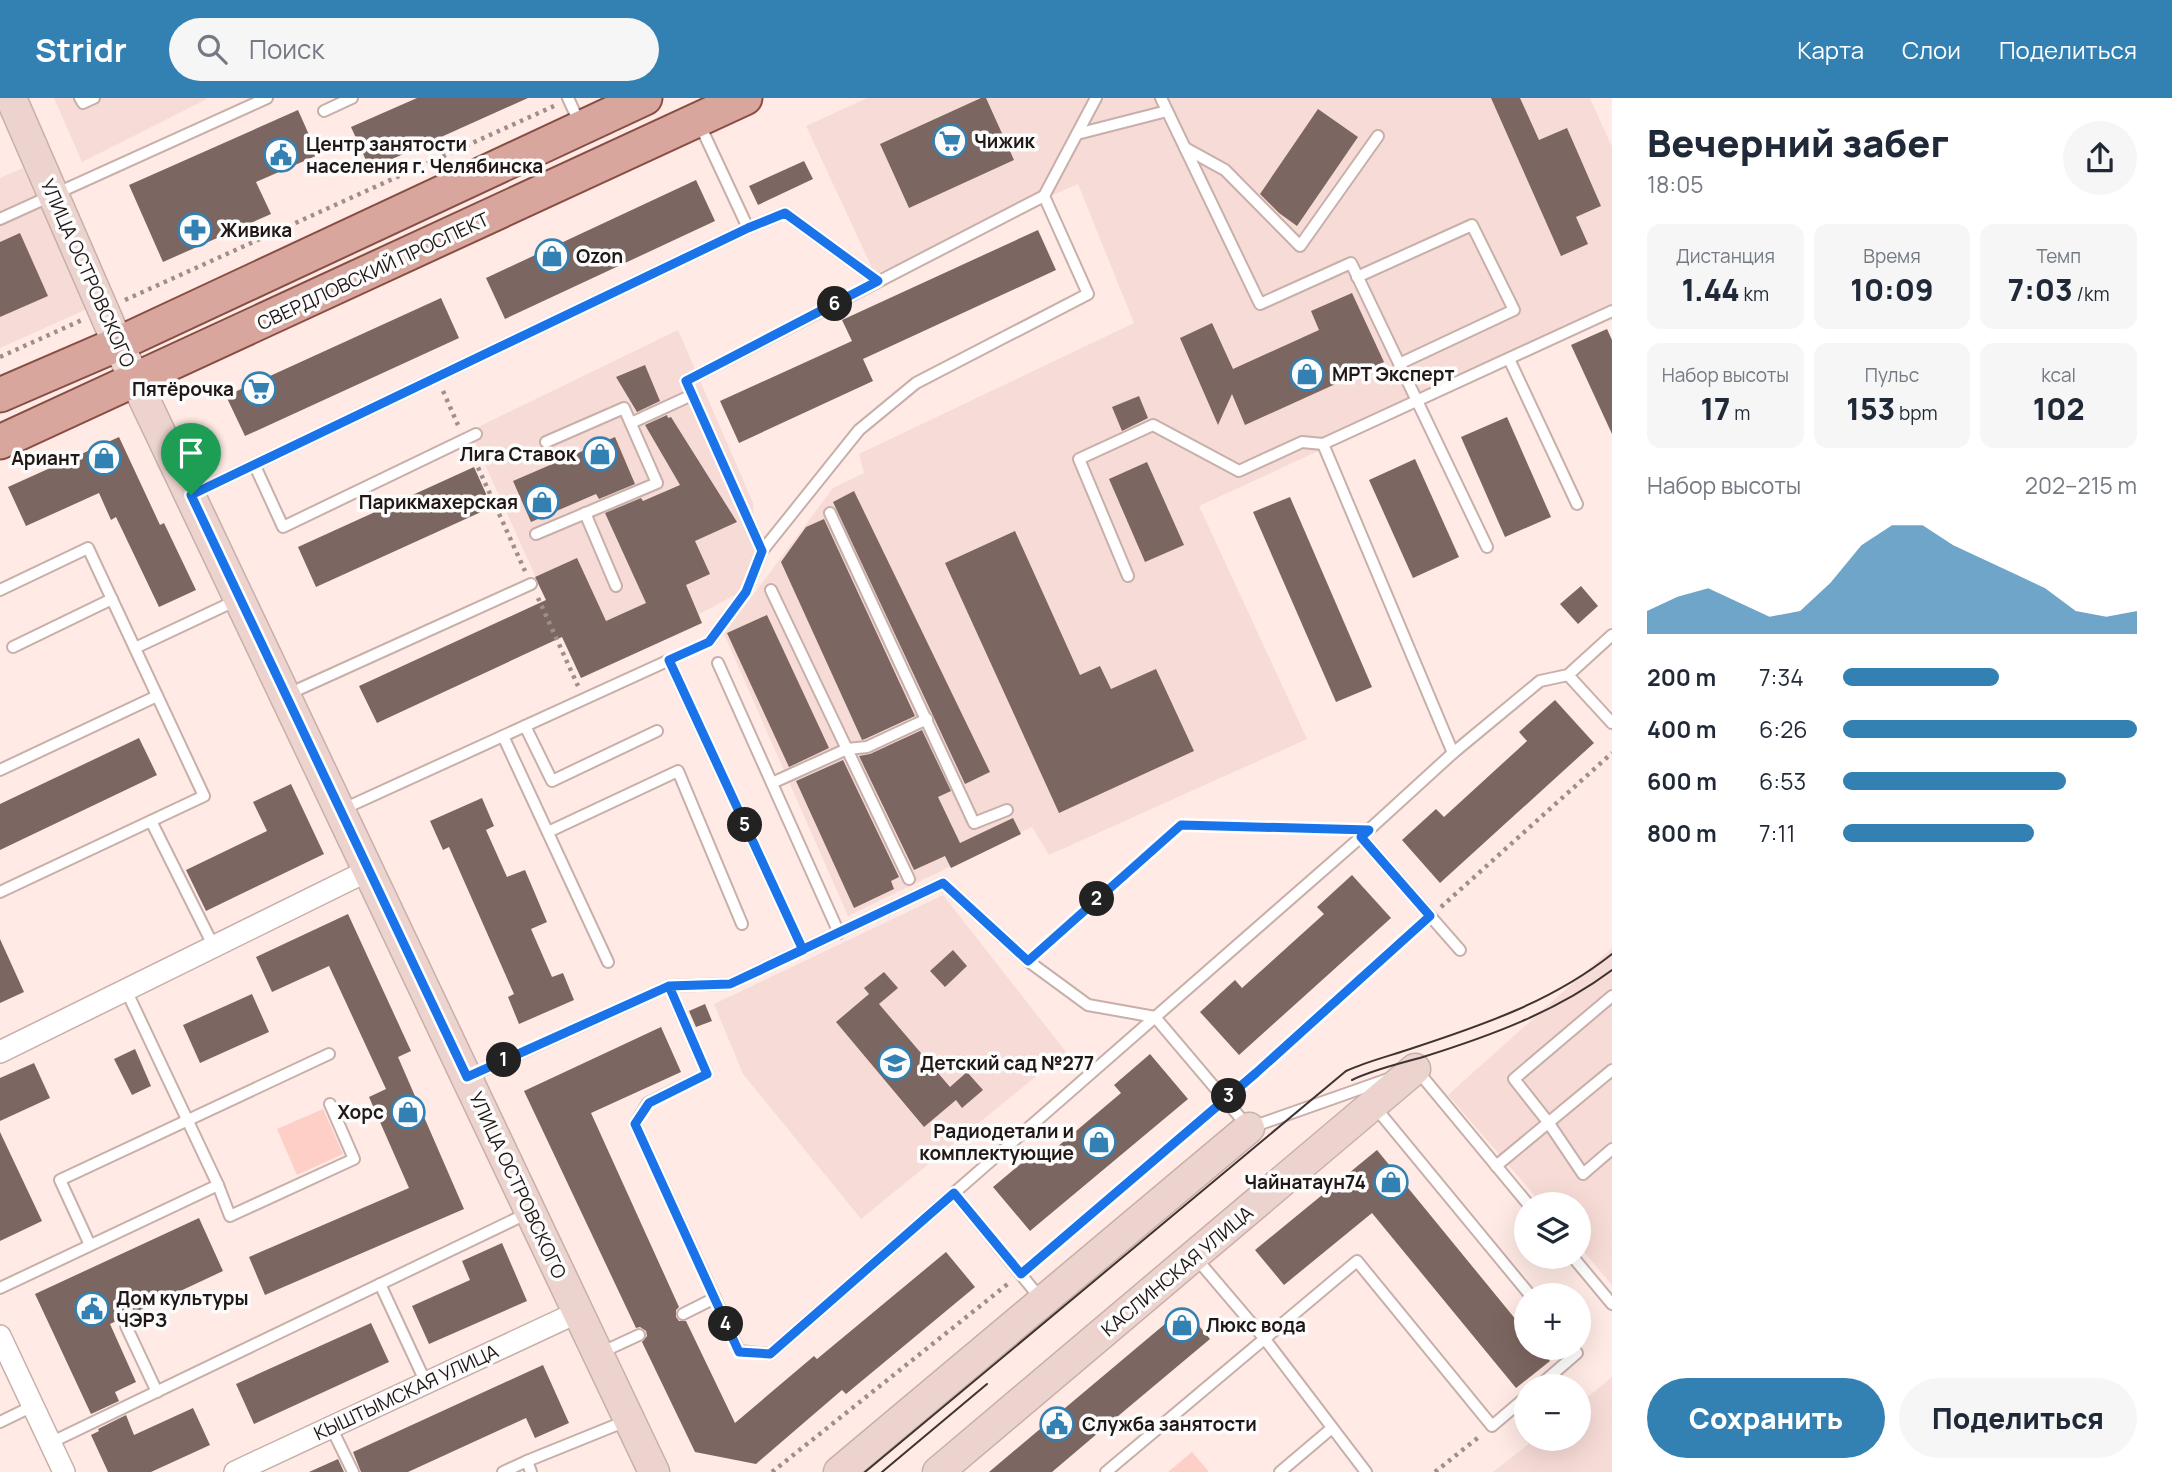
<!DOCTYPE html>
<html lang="ru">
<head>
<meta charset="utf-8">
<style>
	body { margin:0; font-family:Manrope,sans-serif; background:#f6f6f7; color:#1f2937; height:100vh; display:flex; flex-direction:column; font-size:26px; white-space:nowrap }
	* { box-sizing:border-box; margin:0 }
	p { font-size:23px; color:#747a83 }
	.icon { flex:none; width:38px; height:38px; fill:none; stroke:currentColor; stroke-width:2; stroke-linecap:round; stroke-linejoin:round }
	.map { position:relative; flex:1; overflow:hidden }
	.side { display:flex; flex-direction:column; background:#fff; width:560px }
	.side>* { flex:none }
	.controls { position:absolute; left:1514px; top:1094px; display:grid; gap:14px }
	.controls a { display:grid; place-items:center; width:77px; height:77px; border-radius:50%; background:#fff; box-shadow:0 7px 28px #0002; font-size:35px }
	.pin { position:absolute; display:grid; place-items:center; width:60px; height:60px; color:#fff; margin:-72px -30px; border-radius:50% 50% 50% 0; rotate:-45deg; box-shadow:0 0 7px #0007 }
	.pin .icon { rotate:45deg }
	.km { position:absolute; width:35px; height:35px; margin:-18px; border-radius:50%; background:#222; color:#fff; font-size:19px; line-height:35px; text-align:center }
	.round { display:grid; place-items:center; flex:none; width:74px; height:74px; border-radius:37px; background:#f6f6f7 }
	.head { display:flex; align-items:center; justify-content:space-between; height:119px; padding:0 35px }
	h1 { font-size:38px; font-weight:800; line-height:52px }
	.figures { display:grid; grid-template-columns:repeat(3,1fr); gap:10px; height:119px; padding:7px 35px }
	.figures div { display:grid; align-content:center; border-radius:14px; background:#f6f6f7; text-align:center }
	.figures b { font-size:30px; font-weight:800 }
	.figures small { font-size:19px; font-weight:400 }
	.figures p { font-size:19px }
	.chart { height:196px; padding:14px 35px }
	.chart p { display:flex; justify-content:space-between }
	.chart svg { width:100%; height:126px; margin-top:7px; fill:#3380b2; opacity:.7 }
	.action { display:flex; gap:14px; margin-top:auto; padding:14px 35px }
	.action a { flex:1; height:80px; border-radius:42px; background:#3380b2; color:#fff; font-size:28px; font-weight:800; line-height:80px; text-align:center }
	.action a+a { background:#f6f6f7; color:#1f2937 }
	ul { padding:0 35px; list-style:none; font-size:23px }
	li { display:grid; grid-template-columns:112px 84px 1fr; align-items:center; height:52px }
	li i { height:18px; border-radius:9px; background:#3380b2 }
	header { display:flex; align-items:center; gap:42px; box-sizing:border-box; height:98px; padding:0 35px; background:#3380b2; color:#fff }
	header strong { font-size:33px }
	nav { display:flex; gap:38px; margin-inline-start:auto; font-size:24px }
	.search { width:490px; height:63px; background:#f6f6f7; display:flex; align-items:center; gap:18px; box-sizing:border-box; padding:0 24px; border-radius:38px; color:#747a83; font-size:26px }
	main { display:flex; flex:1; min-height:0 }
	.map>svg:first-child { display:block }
</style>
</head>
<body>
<header>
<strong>Stridr</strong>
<div class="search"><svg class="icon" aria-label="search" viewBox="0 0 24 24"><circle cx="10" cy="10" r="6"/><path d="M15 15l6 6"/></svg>Поиск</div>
<nav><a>Карта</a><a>Слои</a><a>Поделиться</a></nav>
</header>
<main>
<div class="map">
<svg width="1612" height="1374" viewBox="0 0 1612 1374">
	<rect width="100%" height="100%" fill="#ffeae5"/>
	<g fill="#f7dbd6">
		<path d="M54,0h152l1,1 -125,63z"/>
		<path d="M867,0h723l22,49v169l-413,190 108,233 -258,116 -17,-28 -184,89 -124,-282 109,-146 31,-15 -5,-19 275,-131 -56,-139 -203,90 -69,-148z"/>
		<path d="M23,70l64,141 -87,39v-170z"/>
		<path d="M678,232l75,173 4,80 -176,95 -111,-247z"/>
		<path d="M943,797l123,157 -205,167 -118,-145 -29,-70z"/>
		<path d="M1612,850v337l-33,-39 -1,-42h-36l-94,-109z"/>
		<path d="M1612,1279v95h-119l42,-33 43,-1 1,-34z"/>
	</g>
	<g fill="#fdcfc6">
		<path d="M323,1011l20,45 -46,21 -20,-46z"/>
		<path d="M1192,1354l17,20h-41z"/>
	</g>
	<g fill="#7c6661">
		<path d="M417,0h111l-158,71 -19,-42z"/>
		<path d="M981,0h5l28,62 -105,48 -29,-64z"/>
		<path d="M1491,0h29l19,42 28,-12 34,78 -25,11 12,27 -27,12z"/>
		<path d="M1318,11l40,28 -61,89 -18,-13 -19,-19z"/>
		<path d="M298,12l20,45 -62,27 15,32 -108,48 -34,-77z"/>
		<path d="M804,63l9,18 -55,26 -9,-19z"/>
		<path d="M696,82l19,41 -210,98 -19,-41z"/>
		<path d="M1038,132l18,40 -193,89 10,22 -134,62 -19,-42 132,-60 -10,-21z"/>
		<path d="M20,135l28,63 -48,21v-75z"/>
		<path d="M1352,195l32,69 -139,63 -13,-31 -14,31 -38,-87 32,-15 21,46 86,-39 -8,-19z"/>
		<path d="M441,200l18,40 -214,98 -19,-40z"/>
		<path d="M1607,231l5,11v94l-41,-89z"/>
		<path d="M645,267l15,36 -23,11 -21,-35z"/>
		<path d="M1139,298l9,22 -26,13 -10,-24z"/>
		<path d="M667,317l1,3 3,-1 66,105 -42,19 15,33 -24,11 16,38 -121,55 -19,-41 -185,86 -18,-37 187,-86 -11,-23 42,-19 29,63 40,-18 -41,-90 36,-15 2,3 37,-16 -35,-60z"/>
		<path d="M1507,319l44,100 -46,20 -44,-100z"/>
		<path d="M119,339l41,88 4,-2 32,67 -37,17 -43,-90 -5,3 -12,-27 -73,33 -18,-39z"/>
		<path d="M615,339l20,47 -36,15 -3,-5 -65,28 -18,-41z"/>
		<path d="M1415,361l44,98 -46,21 -44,-98z"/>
		<path d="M1147,364l37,83 -39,17 -36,-83z"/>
		<path d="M474,369l18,40 -176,80 -18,-40z"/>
		<path d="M854,393l136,281 -25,12 -132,-282z"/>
		<path d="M1290,399l82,190 -36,15 -83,-190z"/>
		<path d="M824,421l91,197 -50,23 -3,1 -81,-178 25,-35z"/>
		<path d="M1015,433l65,144 20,-9 11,23 45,-20 38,82 -135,62 -114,-250z"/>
		<path d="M1581,488l17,20 -20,18 -18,-20z"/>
		<path d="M767,517l62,133 -40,19 -62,-134z"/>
		<path d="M1555,602l39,43 -154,140 -38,-43 34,-31 8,8 83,-76 -8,-9z"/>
		<path d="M922,632l29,61 -13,6 22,46 53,-25 8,16 -70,34 -6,-12 -31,14 -55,-114 11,-2z"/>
		<path d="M139,640l18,37 -157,75v-46z"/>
		<path d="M843,662l56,117 -8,4 3,8 -40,19 -58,-127z"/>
		<path d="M291,686l33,70 -118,57 -20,-41 81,-39 -14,-29z"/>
		<path d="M482,700l12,28 -8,4 21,47 18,-7 22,52 -16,7 21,48 11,-4 11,27 -55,24 -11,-27 6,-3 -65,-147 -6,3 -13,-29z"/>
		<path d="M1352,777l39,43 -152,137 -39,-43 35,-32 7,8 82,-74 -7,-7z"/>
		<path d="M348,816l63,137 -13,6 66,152 -199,86 -16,-38 160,-69 -40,-91 17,-8 -57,-123 -57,26 -16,-35z"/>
		<path d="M0,841l24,53 -24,11z"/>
		<path d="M953,852l14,16 -22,21 -15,-16z"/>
		<path d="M884,874l14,16 -19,16 71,83 17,-15 16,18 -21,18 -6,-8 -32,27 -88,-105 33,-28 -5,-6z"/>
		<path d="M252,896l17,38 -69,31 -17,-38z"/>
		<path d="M705,906l7,17 -16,6 -7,-16z"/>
		<path d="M661,929l20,45 -90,41 88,194 -3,3v7l3,4h7l49,102 79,-67 3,3 129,-107 29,35 -129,107 -4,-4 -86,74 -61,-12 -53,-110 5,-6 -1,-5 -6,-4 -4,1 -112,-237z"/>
		<path d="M135,951l16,37 -19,9 -18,-36z"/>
		<path d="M1150,956l38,45 -158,132 -37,-44 37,-31 7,8 84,-71 -7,-8z"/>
		<path d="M34,965l16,35 -50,23v-43z"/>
		<path d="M0,1034l42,89 -42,20z"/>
		<path d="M1377,1052l149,182v16h13l11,13 -34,27 -144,-175 -88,72 -29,-35z"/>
		<path d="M199,1120l24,53 -113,53 26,58 -21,10 4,9 -28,13 -56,-120z"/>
		<path d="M502,1145l25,58 -98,43 -17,-38 58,-26 -8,-19z"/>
		<path d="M1184,1210l26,31 -105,88 -53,45h-63z"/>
		<path d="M371,1225l18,39 -135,62 -18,-40z"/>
		<path d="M543,1267l26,58 -34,15 -9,-20 -118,54h-47l-8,-20z"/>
		<path d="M193,1310l17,37 -59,27h-43l-17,-37 8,-4 -1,-2 28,-14 8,20z"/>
		<path d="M338,1361l6,13h-35z"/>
	</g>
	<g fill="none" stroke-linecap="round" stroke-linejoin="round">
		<defs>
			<g id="lane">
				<path d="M80,0l3,5 11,-5"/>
				<path d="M568,0l12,26"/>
				<path d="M1161,0l99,206 91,-41 136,284"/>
				<path d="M324,13l28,-13"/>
				<path d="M699,25l49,105"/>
				<path d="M1077,36l90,-23"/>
				<path d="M1185,50l40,22 75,76 78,-110"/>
				<path d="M0,121l267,-121"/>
				<path d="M1357,179l115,-52 42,85 -115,54"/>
				<path d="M1509,261l68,145"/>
				<path d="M631,325l61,-28"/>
				<path d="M1323,346l130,309"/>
				<path d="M255,368l28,61 193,-93"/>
				<path d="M193,396l555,-266 37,-15 93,68"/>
				<path d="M585,415l31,73"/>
				<path d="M830,415l144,310 33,-13"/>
				<path d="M536,436l121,-51 -33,-75 -78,34"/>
				<path d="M762,453l-76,-170 358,-185"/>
				<path d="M1128,478l-49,-117 74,-34 86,46 63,-29 21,2 289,-133"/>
				<path d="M0,492l88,-42 116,248 -204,96"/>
				<path d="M771,492l138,289"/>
				<path d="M13,549l99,-48"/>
				<path d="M135,550l102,-48"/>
				<path d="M669,562l134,290"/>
				<path d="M718,565l121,270"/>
				<path d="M1568,577l44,48"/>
				<path d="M286,597l245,-111"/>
				<path d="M525,628l27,55 105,-50"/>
				<path d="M503,638l105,226"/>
				<path d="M0,672l157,-74"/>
				<path d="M772,685l75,-34 20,-2 60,-28"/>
				<path d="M341,712l368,-168 37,-50 16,-41 97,-121 57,-47 172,-89 -44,-98 52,-98"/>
				<path d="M151,723l63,126"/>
				<path d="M548,734l130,-61 64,153"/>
				<path d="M1361,739l99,113"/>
				<path d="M669,888l38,88 -59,29 -13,21 104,227 31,3 591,-517 92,-84 87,-72 28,-6 44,-40"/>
				<path d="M126,892l92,195 12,31 124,-57 -24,-55"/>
				<path d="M1612,898l-98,83 34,43 35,52 29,-25"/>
				<path d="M1416,971l112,135"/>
				<path d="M470,978l199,-90 61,-2 213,-101 85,78 60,44 67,12 94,111 139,-49"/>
				<path d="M1375,1009l155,188"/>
				<path d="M1496,1068l116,-96"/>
				<path d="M954,1095l87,106"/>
				<path d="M90,1147l-30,-65 269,-126"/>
				<path d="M1572,1158l40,48"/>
				<path d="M1196,1160l68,80 102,134"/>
				<path d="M380,1186l46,99"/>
				<path d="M0,1190l218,-103"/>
				<path d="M683,1216l32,-16"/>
				<path d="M126,1228l31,66"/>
				<path d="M600,1255l39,-18"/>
				<path d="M1539,1288l38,-33 -4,-5"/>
				<path d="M0,1324l33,-16"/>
				<path d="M331,1329l22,45"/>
				<path d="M50,1345l478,-230"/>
				<path d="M503,1374l24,-11"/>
				<path d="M531,1374l-4,-11 99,-40"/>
				<path d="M1106,1374l251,-211 135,165 34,-29"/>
				<path d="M1280,1374l52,-44"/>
			</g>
			<g id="street">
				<path d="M0,954l369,-182"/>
				<path d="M0,1238l64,136"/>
				<path d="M235,1374l343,-160"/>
			</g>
			<g id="secondary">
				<path d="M11,0l107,246 536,1128"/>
				<path d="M839,1374l410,-344"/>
				<path d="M938,1374l477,-403"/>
			</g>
			<g id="primary">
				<path d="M0,297l118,-51 527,-246"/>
				<path d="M0,344l745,-344"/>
			</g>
		</defs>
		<use href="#lane" stroke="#c8afaa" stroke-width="14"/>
		<use href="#street" stroke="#c8afaa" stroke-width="24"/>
		<use href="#secondary" stroke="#c8afaa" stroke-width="33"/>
		<use href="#primary" stroke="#884e44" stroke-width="37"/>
		<g stroke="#9f8f8c" stroke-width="4.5" stroke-dasharray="3.5 5" stroke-linecap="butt">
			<path d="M125,202l429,-194"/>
			<path d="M0,259l82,-37"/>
			<path d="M443,293l15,34"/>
			<path d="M471,354l54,119"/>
			<path d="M538,500l40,88"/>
			<path d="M1441,809l171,-154"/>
			<path d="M1039,853l142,-126 165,5"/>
			<path d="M1237,991l181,-162"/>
			<path d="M1033,1167l182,-157"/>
			<path d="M772,1374l237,-189"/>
			<path d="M1435,1374l45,-36"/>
		</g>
		<use href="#lane" stroke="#fff" stroke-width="10"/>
		<use href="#street" stroke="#fff" stroke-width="21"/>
		<use href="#secondary" stroke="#ecd3ce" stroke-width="30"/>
		<use href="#primary" stroke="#d9a69d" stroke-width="33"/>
		<g stroke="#3e3331" stroke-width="2">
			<path d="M1352,982c23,-11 47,-16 71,-23 67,-21 133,-45 189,-87"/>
			<path d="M865,1374l481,-401c22,-10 44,-15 67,-23 70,-23 140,-47 199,-94"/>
			<path d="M882,1374l105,-88"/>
		</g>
	</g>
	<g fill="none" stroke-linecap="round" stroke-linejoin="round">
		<defs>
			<path id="route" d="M191,397l276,582 202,-91 61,-2 213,-101 85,78 153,-136 188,5 -8,7 69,79 -174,157 -235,201 -67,-81 -184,161 -31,-2 -104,-228 14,-21 58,-29 -38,-88 61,-2 73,-34 -134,-290 40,-18 37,-50 16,-41 -76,-170 192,-100 -93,-68 -37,15 -557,267"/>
		</defs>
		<use href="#route" stroke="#fff" stroke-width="14"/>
		<use href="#route" stroke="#1a73e8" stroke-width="9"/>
	</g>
	<defs>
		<symbol id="supermarket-ring" viewBox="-11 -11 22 22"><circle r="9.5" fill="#fcfcfc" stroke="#3380b2" stroke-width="1.5"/><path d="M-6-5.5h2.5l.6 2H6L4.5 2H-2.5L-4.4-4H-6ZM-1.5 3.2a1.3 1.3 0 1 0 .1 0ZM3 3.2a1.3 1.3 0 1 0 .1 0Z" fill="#3380b2"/></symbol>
		<symbol id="civic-ring" viewBox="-11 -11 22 22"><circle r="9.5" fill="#fcfcfc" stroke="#3380b2" stroke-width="1.5"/><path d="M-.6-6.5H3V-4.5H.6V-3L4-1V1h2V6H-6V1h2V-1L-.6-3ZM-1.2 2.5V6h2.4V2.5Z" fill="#3380b2"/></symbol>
		<symbol id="pharmacy-ring" viewBox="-11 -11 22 22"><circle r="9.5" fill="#fcfcfc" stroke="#3380b2" stroke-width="1.5"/><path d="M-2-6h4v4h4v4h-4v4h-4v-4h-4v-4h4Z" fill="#3380b2"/></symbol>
		<symbol id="shop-ring" viewBox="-11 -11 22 22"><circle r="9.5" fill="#fcfcfc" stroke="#3380b2" stroke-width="1.5"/><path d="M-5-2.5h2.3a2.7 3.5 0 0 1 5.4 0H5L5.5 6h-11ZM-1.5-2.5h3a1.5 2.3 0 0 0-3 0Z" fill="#3380b2"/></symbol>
		<symbol id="school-ring" viewBox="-11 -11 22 22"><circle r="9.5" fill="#fcfcfc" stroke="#3380b2" stroke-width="1.5"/><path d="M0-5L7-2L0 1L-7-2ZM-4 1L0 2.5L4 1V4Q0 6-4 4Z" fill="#3380b2"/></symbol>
	</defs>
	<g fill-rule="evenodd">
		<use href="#supermarket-ring" x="931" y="24" width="38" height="38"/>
		<use href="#civic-ring" x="262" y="38" width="38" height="38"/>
		<use href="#pharmacy-ring" x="176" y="113" width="38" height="38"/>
		<use href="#shop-ring" x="533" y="139" width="38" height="38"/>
		<use href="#shop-ring" x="1288" y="257" width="38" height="38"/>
		<use href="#supermarket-ring" x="240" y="272" width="38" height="38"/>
		<use href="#shop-ring" x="581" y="337" width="38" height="38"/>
		<use href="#shop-ring" x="85" y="341" width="38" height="38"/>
		<use href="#shop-ring" x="523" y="385" width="38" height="38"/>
		<use href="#school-ring" x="876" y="946" width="38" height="38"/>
		<use href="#shop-ring" x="389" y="995" width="38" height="38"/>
		<use href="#shop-ring" x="1080" y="1025" width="38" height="38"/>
		<use href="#shop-ring" x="1372" y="1065" width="38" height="38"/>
		<use href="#civic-ring" x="73" y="1192" width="38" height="38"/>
		<use href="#shop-ring" x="1163" y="1208" width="38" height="38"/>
		<use href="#civic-ring" x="1038" y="1307" width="38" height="38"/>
	</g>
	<g text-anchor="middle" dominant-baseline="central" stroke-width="7" stroke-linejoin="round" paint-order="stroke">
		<g font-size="19" font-weight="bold" fill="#201716" stroke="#fcfcfc" text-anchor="start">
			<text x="974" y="43">Чижик</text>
			<text x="306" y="46">Центр занятости<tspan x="306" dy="22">населения г. Челябинска</tspan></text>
			<text x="220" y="132">Живика</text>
			<text x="576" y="158">Ozon</text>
			<text x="1332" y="276">МРТ Эксперт</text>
			<text x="234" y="291" text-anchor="end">Пятёрочка</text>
			<text x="576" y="356" text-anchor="end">Лига Ставок</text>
			<text x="80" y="360" text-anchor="end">Ариант</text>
			<text x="518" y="404" text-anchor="end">Парикмахерская</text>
			<text x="920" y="965">Детский сад №277</text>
			<text x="384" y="1014" text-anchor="end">Хорс</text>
			<text x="1074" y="1033" text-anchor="end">Радиодетали и<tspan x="1074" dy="22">комплектующие</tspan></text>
			<text x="1366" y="1084" text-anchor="end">Чайнатаун74</text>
			<text x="116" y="1200">Дом культуры<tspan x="116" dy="22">ЧЭРЗ</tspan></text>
			<text x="1206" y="1227">Люкс вода</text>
			<text x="1082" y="1326">Служба занятости</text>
		</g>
		<g font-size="19" fill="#201716" stroke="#fcfcfc">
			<text transform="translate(373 173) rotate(-25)">СВЕРДЛОВСКИЙ ПРОСПЕКТ</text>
			<text transform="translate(88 175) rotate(66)">УЛИЦА ОСТРОВСКОГО</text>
			<text transform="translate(518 1087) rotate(65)">УЛИЦА ОСТРОВСКОГО</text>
			<text transform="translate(1177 1173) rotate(-40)">КАСЛИНСКАЯ УЛИЦА</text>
			<text transform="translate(406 1294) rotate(-25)">КЫШТЫМСКАЯ УЛИЦА</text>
		</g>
	</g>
</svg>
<div class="controls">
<a><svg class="icon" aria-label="layers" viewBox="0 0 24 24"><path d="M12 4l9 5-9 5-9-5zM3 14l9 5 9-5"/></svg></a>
<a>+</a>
<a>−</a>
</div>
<div class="pin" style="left:191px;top:397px;background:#1e9e55"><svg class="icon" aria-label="arrive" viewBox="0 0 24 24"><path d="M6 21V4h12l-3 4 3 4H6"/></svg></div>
<b class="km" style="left:504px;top:962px">1</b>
<b class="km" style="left:1097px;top:801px">2</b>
<b class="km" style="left:1229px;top:998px">3</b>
<b class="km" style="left:726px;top:1226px">4</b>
<b class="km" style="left:745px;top:727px">5</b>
<b class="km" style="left:835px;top:206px">6</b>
</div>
<section class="side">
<div class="head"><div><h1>Вечерний забег</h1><p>18:05</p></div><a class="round"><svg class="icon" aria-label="share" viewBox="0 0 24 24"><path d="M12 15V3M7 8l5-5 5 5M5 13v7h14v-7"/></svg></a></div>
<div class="figures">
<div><p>Дистанция</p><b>1.44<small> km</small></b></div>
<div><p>Время</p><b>10:09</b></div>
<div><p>Темп</p><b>7:03<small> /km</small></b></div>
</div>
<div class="figures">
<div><p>Набор высоты</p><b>17<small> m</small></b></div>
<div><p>Пульс</p><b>153<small> bpm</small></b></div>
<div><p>kcal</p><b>102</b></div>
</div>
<div class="chart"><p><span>Набор высоты</span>202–215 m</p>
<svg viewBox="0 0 160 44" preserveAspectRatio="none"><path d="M0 44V36L10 31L20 28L30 33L40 38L50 36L60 26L70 13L80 6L90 6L100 13L110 18L120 23L130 28L140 36L150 38L160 36V44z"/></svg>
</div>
<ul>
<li><b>200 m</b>7:34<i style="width:53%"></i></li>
<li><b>400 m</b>6:26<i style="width:100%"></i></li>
<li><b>600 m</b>6:53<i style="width:76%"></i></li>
<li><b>800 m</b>7:11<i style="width:65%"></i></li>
</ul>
<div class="action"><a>Сохранить</a><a>Поделиться</a></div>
</section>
</main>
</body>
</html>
